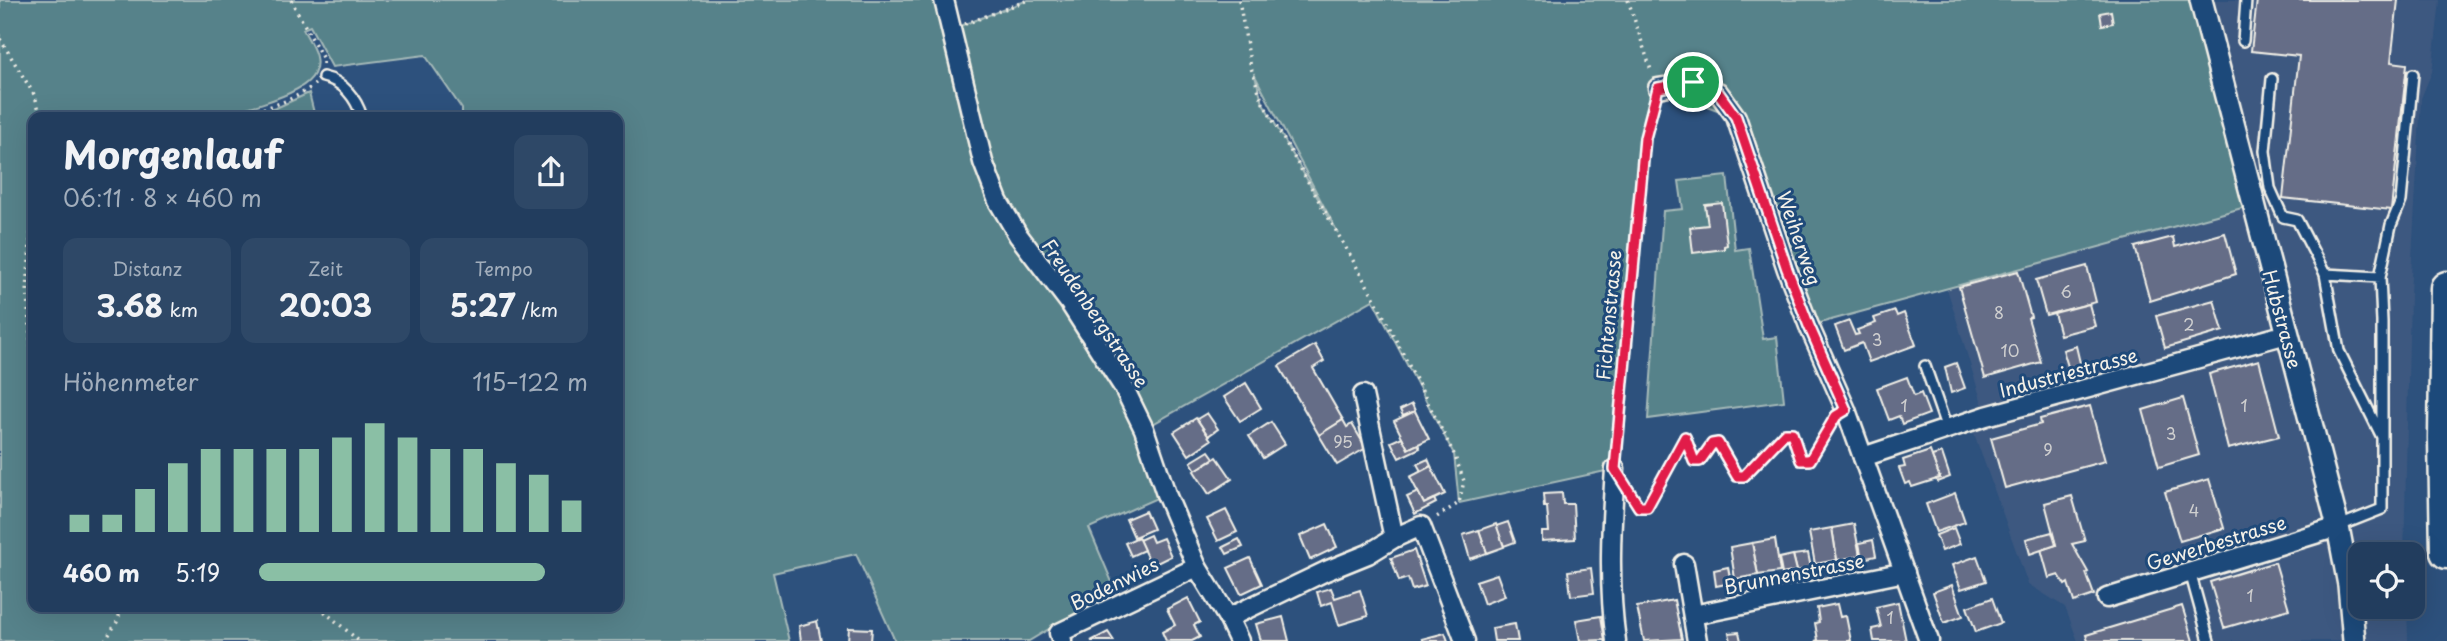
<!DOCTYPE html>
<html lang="de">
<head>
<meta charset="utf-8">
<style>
	body { margin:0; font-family:"Playpen Sans",sans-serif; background:#2e4867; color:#f1f3f6; height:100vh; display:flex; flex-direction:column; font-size:26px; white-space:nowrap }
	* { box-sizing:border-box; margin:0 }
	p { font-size:23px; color:#a2aebc }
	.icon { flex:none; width:38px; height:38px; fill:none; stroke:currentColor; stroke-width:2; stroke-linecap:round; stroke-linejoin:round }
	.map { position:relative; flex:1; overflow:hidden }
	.side { position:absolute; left:28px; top:112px; width:595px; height:500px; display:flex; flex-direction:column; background:#223d5e; border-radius:14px; box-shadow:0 7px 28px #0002,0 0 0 2px #3f5673 }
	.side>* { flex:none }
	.fabs { position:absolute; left:2348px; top:542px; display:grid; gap:14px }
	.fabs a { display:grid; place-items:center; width:77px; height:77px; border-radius:14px; background:#223d5e; box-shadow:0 7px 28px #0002,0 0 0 2px #3f5673; font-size:35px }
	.pin { position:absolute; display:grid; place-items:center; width:60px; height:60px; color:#fff; margin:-30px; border:4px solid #fff; border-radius:50%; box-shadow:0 2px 7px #0007 }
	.round { display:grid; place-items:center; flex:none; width:74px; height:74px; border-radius:14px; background:#2e4867 }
	.overview { display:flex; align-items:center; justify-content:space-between; height:119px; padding:0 35px }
	h1 { font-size:38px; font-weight:700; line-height:52px }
	.metrics { display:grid; grid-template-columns:repeat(3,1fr); gap:10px; height:119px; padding:7px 35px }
	.metrics div { display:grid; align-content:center; border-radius:14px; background:#2e4867; text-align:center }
	.metrics b { font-size:30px; font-weight:700 }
	.metrics small { font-size:19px; font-weight:400 }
	.metrics p { font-size:19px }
	.chart { height:196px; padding:14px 35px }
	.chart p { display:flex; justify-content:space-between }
	.chart svg { width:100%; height:126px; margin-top:7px; stroke:#8abfa5; stroke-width:6 }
	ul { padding:0 35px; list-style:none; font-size:23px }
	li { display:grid; grid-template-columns:112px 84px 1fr; align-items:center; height:52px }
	li i { height:18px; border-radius:9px; background:#8abfa5 }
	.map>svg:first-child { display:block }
</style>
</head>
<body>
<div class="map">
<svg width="2447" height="641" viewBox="0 0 2447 641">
	<rect width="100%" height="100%" fill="#2d517d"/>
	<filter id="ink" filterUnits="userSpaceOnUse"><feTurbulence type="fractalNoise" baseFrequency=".0143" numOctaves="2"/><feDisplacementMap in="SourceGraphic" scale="14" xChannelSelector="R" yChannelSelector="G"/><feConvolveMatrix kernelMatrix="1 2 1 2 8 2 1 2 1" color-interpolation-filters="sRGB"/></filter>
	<g filter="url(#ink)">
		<path fill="#3e5980" d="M2201,0h239l-8,72 -11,26 -11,195 -6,262h-43v52h46l1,34h-330l-13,-34 -37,-23 -58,-162 16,-6 -40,-131z"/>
		<g fill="#57828a" stroke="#a6bab9" stroke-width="2" fill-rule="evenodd">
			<path d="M0,0h944l6,30 78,-30h1173l52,205 -444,121 -73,-209 -77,-29 -14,50 -30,331 -156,34 -5,-49 -81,-154 -229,129 22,65 -77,34 26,61 -86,52h-134l-39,-87 -83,19 16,68h-789zM310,26l22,41 93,-12 37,54v8h156v490h-585v-490c38,0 76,0 114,0 17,0 36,2 53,0 25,-2 103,-20 114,-43 8,-16 -4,-31 -11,-45zM1254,73v1l84,159 -75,-130z"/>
			<path d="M309,93l6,24h-72l33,-9z"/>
			<path d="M1727,176l8,74 14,-2 14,91 14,-2 7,64 -136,18 15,-208 20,-2 -4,-28z"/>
		</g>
		<g fill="#656d87" stroke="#f4f1e8" stroke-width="2">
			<path d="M2257,0h141l-7,62 16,2 -16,146 -108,-12 16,-142 -48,-5z"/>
			<path d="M2111,11l2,12 -11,2 -2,-12z"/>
			<path d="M1722,203l5,42 -3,1v3l-31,4 -3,-26 18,-2 -3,-20z"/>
			<path d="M2225,233l11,41 -86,27 -15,-54 38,-10 2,10z"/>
			<path d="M2087,266l9,36 -50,13 -10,-35z"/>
			<path d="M2018,271l13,46 -3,1 13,44 -56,16 -26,-91z"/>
			<path d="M2214,300l9,31 -58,17 -9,-32z"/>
			<path d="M2089,304l6,22 -35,9 -6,-22z"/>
			<path d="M1895,311l2,5 7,-3 12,32 -47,17 -7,-19 -18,7 -9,-24 14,-5 6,14 4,-1 -2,-4 19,-7 -2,-5z"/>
			<path d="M1315,345l9,16 -11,7 30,52 -24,15 -40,-69z"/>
			<path d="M2076,346l5,21 -12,3 -6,-20z"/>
			<path d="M2259,360l20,76 -51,13 -19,-75z"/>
			<path d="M1956,363l9,25 -14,5 -6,-26z"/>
			<path d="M1907,377l7,19 7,-3 8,21 -27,10 -3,-8 -10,4 -12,-32z"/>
			<path d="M1246,383l15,25 -21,13 -16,-24z"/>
			<path d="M2183,398l16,57 -40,12 -16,-57z"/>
			<path d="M1412,404l3,7 -12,5 -3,-6z"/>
			<path d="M2090,406l15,55 -100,27 -14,-50 50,-14 -1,-5z"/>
			<path d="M1415,411l14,28 -21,10 -14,-28z"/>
			<path d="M1207,413l11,16 -10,7 -11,-17z"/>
			<path d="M1196,418l15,22 -22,15 -15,-23z"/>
			<path d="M1343,420l4,7 5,-3 14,24 -29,17 -18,-30z"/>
			<path d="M1271,422l14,22 -22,14 -14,-22z"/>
			<path d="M1402,437l6,12 10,-5 2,4 -21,10 -8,-16z"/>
			<path d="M1209,451l5,7 -18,12 -5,-8z"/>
			<path d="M1930,451l10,27 -28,9 -2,-5 -5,2 -6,-16 6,-1 -2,-7z"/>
			<path d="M1942,453l8,24 -13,5 -1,-3 4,-1 -8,-22z"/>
			<path d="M1217,457l15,22 -23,15 -15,-23z"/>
			<path d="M1428,459l3,7 -10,5 -4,-7z"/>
			<path d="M1431,466l14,28 -21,10 -14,-27z"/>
			<path d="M2209,479l15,49 -44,13 -15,-49z"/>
			<path d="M1418,492l6,12 10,-5 2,4 -21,11 -8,-17z"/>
			<path d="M1562,493l1,11h10l2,35 -33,2v-9h7l-2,-25h-3l-1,-13z"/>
			<path d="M1955,493l10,29 -29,10 -10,-28z"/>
			<path d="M2072,496l13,45 -13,3 16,28 -2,1 8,22 -20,7 -6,-19 -3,2 -6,-10 -10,3 -8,-29 15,-4 -11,-42z"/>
			<path d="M1226,510l11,22 -19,9 -11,-22z"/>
			<path d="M1145,511l8,18 -19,8 -8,-18z"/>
			<path d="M1508,522l7,20 -11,4 -8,-20z"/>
			<path d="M1327,524l10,23 -27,13 -10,-24z"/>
			<path d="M1496,524l8,23 -17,6 -8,-23z"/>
			<path d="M1854,524l6,32 -23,4 -5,-32z"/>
			<path d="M1832,528l5,32 -22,4 -6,-32z"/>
			<path d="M1954,528l6,16 -18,7 -6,-16z"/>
			<path d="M1479,530l8,23 -17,6 -7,-24z"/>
			<path d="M2052,532l4,13 -26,9 -4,-15z"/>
			<path d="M1150,535l3,7 10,-4 8,18 -20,10 -12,-26z"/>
			<path d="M1138,537l6,13 -13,6 -6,-13z"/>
			<path d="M1239,539l4,8 -16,7 -4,-7z"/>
			<path d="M1775,539l5,33 -22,3 -6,-32z"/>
			<path d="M1873,540l3,16 -14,3 -3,-16z"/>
			<path d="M1752,543l6,32 -23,4 -5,-32z"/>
			<path d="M1414,550l12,36 -14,4 -4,-12 -9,3 -8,-23z"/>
			<path d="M1808,553l3,15 -14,3 -4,-16z"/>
			<path d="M1793,555l4,16 -15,3 -3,-16z"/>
			<path d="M1977,556l9,25 -25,8 -9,-24z"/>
			<path d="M1250,558l12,26 -21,10 -13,-26z"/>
			<path d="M2275,562l14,47 -65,19 -14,-46z"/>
			<path d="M1728,567l3,16 -15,3 -2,-16z"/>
			<path d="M1591,568l3,25 -23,3 -3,-25z"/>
			<path d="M1497,574l8,22 -21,8 -8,-23z"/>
			<path d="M1952,585l11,31 -19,7 -11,-31z"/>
			<path d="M1331,588l4,10 25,-8 8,26 -29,9 -7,-23 -11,4 -4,-14z"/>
			<path d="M1188,598l12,24 -6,3 6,12 -8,4h-26l-4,-9 13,-7 -8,-16z"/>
			<path d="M1992,598l9,25 -25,9 -9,-25z"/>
			<path d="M1674,600l8,39 -38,2 -7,-34z"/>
			<path d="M1898,602l8,39h-32l-2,-12 9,-2 -5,-20z"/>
			<path d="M1837,604l3,13 6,-1 5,25h-36l3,-1 -3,-17 4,-1 -2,-14z"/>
			<path d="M2182,606l11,35h-105l-2,-6z"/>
			<path d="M1601,616l4,24 -25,1 -4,-21z"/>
			<path d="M1283,617l6,24h-28l-5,-17z"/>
			<path d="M817,621l4,20h-20l-2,-15z"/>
			<path d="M1515,624l3,17h-24l-2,-13z"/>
			<path d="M849,628l23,1 -1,12h-23z"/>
			<path d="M1108,632l6,9h-23z"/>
			<path d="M1739,632l2,9h-10l-2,-8z"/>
			<path d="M1445,633l3,8h-25l-1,-2z"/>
		</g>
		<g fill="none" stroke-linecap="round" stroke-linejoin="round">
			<defs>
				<g id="service">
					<path d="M2243,41l3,-41"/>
					<path d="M323,77c20,4 33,21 39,40"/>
					<path d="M2272,79l-7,72 5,37 13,29 14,3 28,54"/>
					<path d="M2380,277l11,-52 10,-24 12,-127"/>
					<path d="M1925,366l22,63"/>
					<path d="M2339,526l43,-17v-187l-2,-45 -55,-3 14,77 43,86"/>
					<path d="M2190,572l19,69"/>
				</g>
				<g id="minor">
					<path d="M944,0l39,162 15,39 20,34 51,67 55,86 20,41 22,65 31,73 31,51 11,23"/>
					<path d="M1658,88l35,-6 25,10 18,25 51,152 22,57 37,84 83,231"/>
					<path d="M1363,395l31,143"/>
					<path d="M1863,457l123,-41 301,-82"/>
					<path d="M1615,469c-4,58 -7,115 1,172"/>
					<path d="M1684,564l13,77"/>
					<path d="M2107,598l231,-71"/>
					<path d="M1693,615l212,-43"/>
					<path d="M1228,618l98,-47 42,-17 26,-16 27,-12 44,115"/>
					<path d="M1062,641l-3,-8 138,-66"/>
				</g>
				<path id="tertiary" d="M2201,0l137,527 11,58 5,56"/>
				<path id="motorway" d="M2447,288l-2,150 2,114"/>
			</defs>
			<use href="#service" stroke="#f4f1e8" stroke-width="14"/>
			<use href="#minor" stroke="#f4f1e8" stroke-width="23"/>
			<use href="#tertiary" stroke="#f4f1e8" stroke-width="26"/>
			<use href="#motorway" stroke="#f4f1e8" stroke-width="37"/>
			<g stroke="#f4f1e8" stroke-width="3.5" stroke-dasharray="2 5" stroke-linecap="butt">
				<path d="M291,0l32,59v7"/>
				<path d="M1239,0l12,68 12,35 112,196 79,155 10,27 -5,22 -24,15"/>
				<path d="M1628,0l24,73"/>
				<path d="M965,24l63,-24"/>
				<path d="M0,39l35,57 6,21"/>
				<path d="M222,117c31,-5 69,-13 93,-33"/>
				<path d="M33,191l-6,103 6,85"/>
				<path d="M1616,454l29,-316 9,-34"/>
				<path d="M1630,492l9,15h8l38,-70 9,24h6l12,-17 6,-1 19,33h7l41,-43 7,1 9,26h9l22,-37"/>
				<path d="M319,607l40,34"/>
				<path d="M105,641l12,-19 5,-15"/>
			</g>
			<use href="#service" stroke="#1f4a7a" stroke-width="9"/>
			<use href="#minor" stroke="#1f4a7a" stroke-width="18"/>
			<use href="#tertiary" stroke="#1f4a7a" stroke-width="21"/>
			<use href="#motorway" stroke="#1f4a7a" stroke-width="32"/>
		</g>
	</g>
	<g fill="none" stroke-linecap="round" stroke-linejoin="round" filter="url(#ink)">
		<defs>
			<path id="route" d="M1693,82l25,10 18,25 51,152 22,57 37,84 -10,6 -26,44h-9l-9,-27h-7l-41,43h-7l-19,-33 -6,1 -12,17h-6l-9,-24 -38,70h-8l-24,-38 30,-331 13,-50z"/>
		</defs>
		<use href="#route" stroke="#fff" stroke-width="14"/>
		<use href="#route" stroke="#e11d48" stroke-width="9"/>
	</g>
	<g text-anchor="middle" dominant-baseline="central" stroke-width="6" stroke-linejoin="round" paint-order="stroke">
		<g font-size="16" fill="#d0d0d0">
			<text x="2066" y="291">6</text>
			<text x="1999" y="312">8</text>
			<text x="2189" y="324">2</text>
			<text x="1877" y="339">3</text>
			<text x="2010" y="350">10</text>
			<text x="1904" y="405">1</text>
			<text x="2244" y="405">1</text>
			<text x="2171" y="433">3</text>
			<text x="1343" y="441">95</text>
			<text x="2048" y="449">9</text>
			<text x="2194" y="510">4</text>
			<text x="2250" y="595">1</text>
			<text x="1890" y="617">1</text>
		</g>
		<g font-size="19" fill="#f4f1e8" stroke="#1f4a7a">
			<text transform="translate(1800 238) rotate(71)">Weiherweg</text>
			<text transform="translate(1096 313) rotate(56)">Freudenbergstrasse</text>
			<text transform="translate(1608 315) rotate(-85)">Fichtenstrasse</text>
			<text transform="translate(2283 319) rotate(75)">Hubstrasse</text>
			<text transform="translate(2068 372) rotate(-15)">Industriestrasse</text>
			<text transform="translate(2216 542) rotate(-17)">Gewerbestrasse</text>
			<text transform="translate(1794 573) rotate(-11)">Brunnenstrasse</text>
			<text transform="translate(1114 583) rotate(-26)">Bodenwies</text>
		</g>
	</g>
</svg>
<div class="fabs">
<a><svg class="icon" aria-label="locate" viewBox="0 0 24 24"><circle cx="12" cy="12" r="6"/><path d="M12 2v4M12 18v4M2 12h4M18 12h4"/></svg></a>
</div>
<div class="pin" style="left:1693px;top:82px;background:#1e9e55"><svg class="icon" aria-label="arrive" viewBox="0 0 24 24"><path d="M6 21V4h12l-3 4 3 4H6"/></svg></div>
<section class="side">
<div class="overview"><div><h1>Morgenlauf</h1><p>06:11 · 8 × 460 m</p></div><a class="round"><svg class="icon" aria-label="share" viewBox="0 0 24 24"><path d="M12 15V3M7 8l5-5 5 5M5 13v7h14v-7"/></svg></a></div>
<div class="metrics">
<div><p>Distanz</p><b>3.68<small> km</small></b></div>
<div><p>Zeit</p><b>20:03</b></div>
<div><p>Tempo</p><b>5:27<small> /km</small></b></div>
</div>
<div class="chart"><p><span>Höhenmeter</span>115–122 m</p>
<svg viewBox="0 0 160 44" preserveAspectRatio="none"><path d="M5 44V38M15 44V38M25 44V29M35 44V20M45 44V15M55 44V15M65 44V15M75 44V15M85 44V11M95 44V6M105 44V11M115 44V15M125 44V15M135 44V20M145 44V24M155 44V33"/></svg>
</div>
<ul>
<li><b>460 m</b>5:19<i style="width:87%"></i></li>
</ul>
</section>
</div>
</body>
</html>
